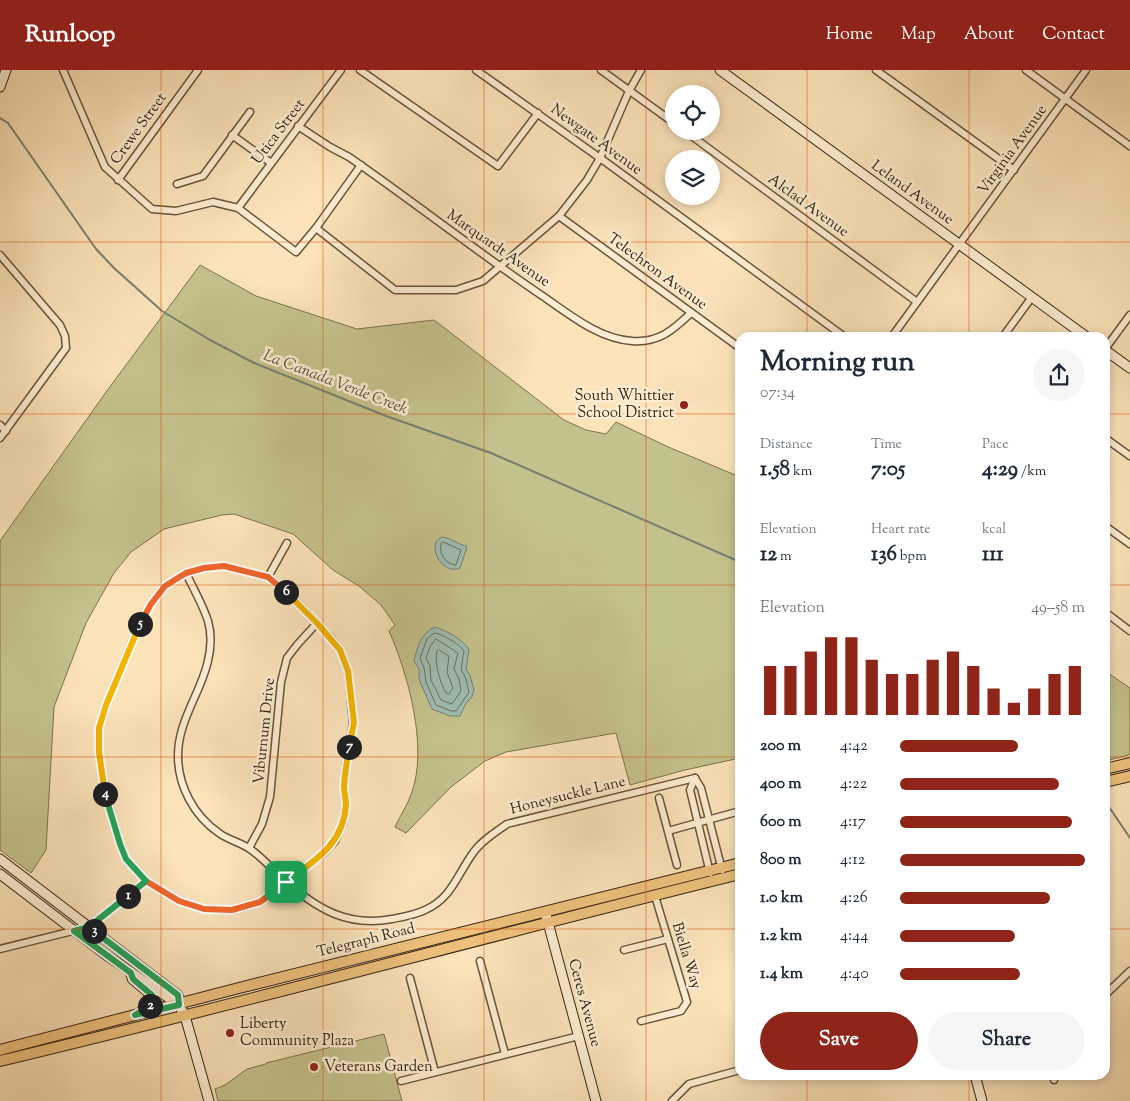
<!DOCTYPE html>
<html lang="en">
<head>
<meta charset="utf-8">
<style>
	body { margin:0; font-family:"Sorts Mill Goudy",serif; background:#f6f6f7; color:#1f2937; height:100vh; display:flex; flex-direction:column; font-size:19px; white-space:nowrap }
	* { box-sizing:border-box; margin:0 }
	p { font-size:16px; color:#747a83 }
	.icon { flex:none; width:28px; height:28px; fill:none; stroke:currentColor; stroke-width:2; stroke-linecap:round; stroke-linejoin:round }
	.map { position:relative; flex:1; overflow:hidden }
	.drawer { position:absolute; left:735px; top:262px; width:375px; height:748px; display:flex; flex-direction:column; background:#fff; border-radius:15px; box-shadow:0 2px 8px #0003 }
	.drawer>* { flex:none }
	.tools { position:absolute; left:665px; top:15px; display:grid; gap:10px }
	.tools a { display:grid; place-items:center; width:55px; height:55px; border-radius:50%; background:#fff; box-shadow:0 2px 8px #0003; font-size:25px }
	.pin { position:absolute; display:grid; place-items:center; width:42px; height:42px; color:#fff; margin:-21px; border-radius:10px; box-shadow:0 2px 8px #0006 }
	.km { position:absolute; width:25px; height:25px; margin:-12px; border-radius:50%; background:#222; color:#fff; font-size:14px; line-height:25px; text-align:center }
	.round { display:grid; place-items:center; flex:none; width:52px; height:52px; border-radius:26px; background:#f6f6f7 }
	.summary { display:flex; align-items:center; justify-content:space-between; height:85px; padding:0 25px }
	h1 { font-size:28px; font-weight:800; line-height:38px }
	.figures { display:grid; grid-template-columns:repeat(3,1fr); gap:8px; height:85px; padding:5px 25px }
	.figures div { display:grid; align-content:center }
	.figures b { font-size:21px; font-weight:800 }
	.figures small { font-size:14px; font-weight:400 }
	.figures p { font-size:14px }
	.chart { height:140px; padding:10px 25px }
	.chart p { display:flex; justify-content:space-between }
	.chart svg { width:100%; height:90px; margin-top:5px; stroke:#8f2418; stroke-width:6 }
	.cta { display:flex; gap:10px; margin-top:auto; padding:10px 25px }
	.cta a { flex:1; height:58px; border-radius:30px; background:#8f2418; color:#fff; font-size:20px; font-weight:800; line-height:58px; text-align:center }
	.cta a+a { background:#f6f6f7; color:#1f2937 }
	ul { padding:0 25px; list-style:none; font-size:16px }
	li { display:grid; grid-template-columns:80px 60px 1fr; align-items:center; height:38px }
	li i { height:12px; border-radius:6px; background:#8f2418 }
	header { display:flex; align-items:center; gap:30px; box-sizing:border-box; height:70px; padding:0 25px; background:#8f2418; color:#fff }
	header strong { font-size:24px }
	nav { display:flex; gap:28px; margin-inline-start:auto; font-size:18px }
	.map>svg:first-child { display:block }
</style>
</head>
<body>
<header>
<strong>Runloop</strong>
<nav><a>Home</a><a>Map</a><a>About</a><a>Contact</a></nav>
</header>
<div class="map">
<svg width="1130" height="1031" viewBox="0 0 1130 1031">
	<rect width="100%" height="100%" fill="#fce3ba"/>
	<filter id="stains"><feTurbulence type="fractalNoise" baseFrequency=".004" numOctaves="4"/><feColorMatrix values="0 0 0 0 .2 0 0 0 0 .09 0 0 0 0 .02 0 0 0 .5 -.17"/></filter>
	<radialGradient id="worn" r=".72"><stop offset=".6" stop-color="#630" stop-opacity="0"/><stop offset="1" stop-color="#630" stop-opacity=".3"/></radialGradient>
	<g fill="#c4c28c" stroke="#7d724e">
		<path d="M200,195l56,31 101,33 77,-9 130,100 22,10 20,4 10,-12 50,24 74,31v281l-55,12 -55,15 -14,-52 -110,19 -21,9 -34,26 -45,46 -11,-6c5,-11 13,-23 17,-35 16,-46 -4,-118 -23,-161l6,-6 -14,-20 -22,-19 -26,-16 -40,-36 -59,-20 -12,1 -58,14 -33,23 -17,21 -28,50 -32,84 -8,143 -15,23 -31,-23v-309l109,-153z"/>
		<path d="M1105,601l25,17v65l-1,2 -24,6z"/>
		<path d="M384,964l18,67h-184l-3,-12 10,-4 22,-16 19,-5v-1z"/>
	</g>
	<g fill="#9fbeb3" stroke="#758072">
		<path d="M442,467l5,1 20,9 -7,21c-18,8 -35,-24 -18,-31z"/>
		<path d="M435,557c12,4 27,12 34,22l-3,20 4,6 4,15 -2,7 -6,6 -6,13h-10l-18,-7 -11,-25 -2,-6v-9l-5,-8c3,-14 8,-29 21,-34z"/>
	</g>
	<g fill="none" stroke-linecap="round" stroke-linejoin="round">
		<g stroke="#6a7062" stroke-width="1">
			<path d="M443,472l18,8 -5,15c-11,-1 -17,-11 -15,-21z"/>
			<path d="M435,563c9,2 23,10 29,18l-3,19 4,6 4,16 -13,19h-5l-15,-6 -10,-23 -2,-14 -4,-10 7,-19z"/>
			<path d="M436,569l22,14 -4,16 5,10 2,12 -9,13 -11,-4 -10,-20 -1,-14 -4,-8 4,-11z"/>
			<path d="M439,580l10,6 -2,16 6,16 -4,6 -3,-1c-6,-10 -12,-31 -9,-42z"/>
		</g>
		<g stroke="#758072" stroke-width="2">
			<path d="M0,48l8,5 88,126 18,19 48,43 48,29 44,23 132,53 105,37 249,109"/>
			<path d="M1105,731l25,37"/>
		</g>
		<defs>
			<g id="street">
				<path d="M63,0l42,97 47,42 24,2 37,-9 25,6 58,44 20,-24 79,62h61l27,-9 76,-65 28,-36 13,-22 29,-67 12,-21"/>
				<path d="M360,0l138,96 40,-53"/>
				<path d="M476,0l131,93 239,175"/>
				<path d="M601,0l73,53"/>
				<path d="M876,0l138,100"/>
				<path d="M1026,0l104,76"/>
				<path d="M298,56l32,21 19,10c65,45 127,94 192,138 27,18 57,44 91,46 27,2 41,-11 59,-28"/>
				<path d="M685,61l232,171"/>
				<path d="M232,65l39,28"/>
				<path d="M118,110l80,-110"/>
				<path d="M177,114l26,-8 47,-64"/>
				<path d="M238,138l103,-138"/>
				<path d="M559,146l181,132"/>
				<path d="M316,158l45,-63"/>
				<path d="M0,185l60,70 5,11 1,12 -66,90"/>
				<path d="M891,268l195,-268"/>
				<path d="M1002,268l30,-41"/>
				<path d="M1105,279l25,-34"/>
				<path d="M0,355l6,6"/>
				<path d="M1105,368l25,18"/>
				<path d="M1105,456l25,18"/>
				<path d="M224,496l44,11 26,22 36,38 10,13 8,21 5,52 -7,42 -2,22 2,17 -3,19 -8,18 -11,12 -64,49 -27,8 -29,-1 -25,-8 -33,-20 -20,-22 -6,-15 -16,-56 -5,-36v-24l7,-23 35,-85 10,-16 14,-18 21,-13 18,-5z"/>
				<path d="M186,503c7,15 17,32 22,48 8,28 -4,56 -15,80 -8,18 -15,35 -15,55 0,30 16,60 41,77 9,7 21,9 31,16 13,9 24,22 36,33 33,28 62,45 106,37 11,-2 23,-4 33,-9 27,-12 32,-35 48,-57 8,-12 23,-21 34,-29l188,-46"/>
				<path d="M268,507l19,-34"/>
				<path d="M1105,542l25,19"/>
				<path d="M740,696v1"/>
				<path d="M695,708l-5,12 20,83"/>
				<path d="M695,708l6,10 21,82"/>
				<path d="M659,728l18,67"/>
				<path d="M668,761l72,-20"/>
				<path d="M249,778l13,-24 8,-27 11,-115 6,-24 10,-13 20,-22"/>
				<path d="M0,879l89,-22 57,-46"/>
				<path d="M624,880l44,-11"/>
				<path d="M480,891l25,93"/>
				<path d="M410,908l25,94"/>
				<path d="M1105,925l25,-24"/>
				<path d="M641,951l40,-10 6,-9 -32,-106"/>
				<path d="M1054,1010v-5"/>
				<path d="M401,1011l178,-45"/>
				<path d="M672,1031l17,-17 51,-14"/>
			</g>
			<g id="secondary">
				<path d="M720,0l368,268"/>
				<path d="M0,17l6,-17"/>
				<path d="M1105,280l25,18"/>
				<path d="M0,789l178,136 1,10 6,11 24,85"/>
				<path d="M0,804l106,81 73,50"/>
				<path d="M546,845l50,186"/>
				<path d="M975,1005l7,26"/>
			</g>
			<g id="primary">
				<path d="M1105,699l25,-6"/>
				<path d="M1105,712l25,-6"/>
				<path d="M131,903l2,6 19,16c2,9 -4,13 -11,17"/>
				<path d="M0,980l239,-62 501,-125"/>
				<path d="M0,991c247,-59 493,-126 740,-187"/>
			</g>
		</defs>
		<use href="#street" stroke="#68533b" stroke-width="9"/>
		<use href="#secondary" stroke="#362311" stroke-width="11"/>
		<use href="#primary" stroke="#362311" stroke-width="12"/>
		<use href="#street" stroke="#fdedd2" stroke-width="6"/>
		<use href="#secondary" stroke="#fdedd2" stroke-width="9"/>
		<use href="#primary" stroke="#eec27d" stroke-width="10"/>
	</g>
	<g fill="none" stroke-linecap="round" stroke-linejoin="round">
		<defs>
			<path id="split-1" d="M128,826l18,-15 33,20 25,8 28,1 28,-8 26,-20"/>
			<path id="split-2" d="M128,826l-39,31 -15,4 57,42 2,6 19,16 1,6 -3,5"/>
			<path id="split-3" d="M94,861l84,64 1,10 -44,10 15,-9"/>
			<path id="split-4" d="M94,861l-5,-4 57,-46 -20,-22 -6,-15 -15,-50"/>
			<path id="split-5" d="M105,724l-6,-42v-24l7,-23 34,-81"/>
			<path id="split-6" d="M140,554l11,-20 14,-18 21,-13 18,-5 20,-2 44,11 18,15"/>
			<path id="split-7" d="M286,522l31,31 23,27 8,21 6,52 -5,24"/>
			<path id="split-8" d="M286,812c29,-22 57,-37 60,-77 0,-6 -2,-13 -2,-19 1,-13 3,-26 5,-39"/>
		</defs>
		<use href="#split-1" stroke="#fff" stroke-width="10"/>
		<use href="#split-2" stroke="#fff" stroke-width="10"/>
		<use href="#split-3" stroke="#fff" stroke-width="10"/>
		<use href="#split-4" stroke="#fff" stroke-width="10"/>
		<use href="#split-5" stroke="#fff" stroke-width="10"/>
		<use href="#split-6" stroke="#fff" stroke-width="10"/>
		<use href="#split-7" stroke="#fff" stroke-width="10"/>
		<use href="#split-8" stroke="#fff" stroke-width="10"/>
		<use href="#split-1" stroke="#f0652b" stroke-width="6"/>
		<use href="#split-2" stroke="#22a559" stroke-width="6"/>
		<use href="#split-3" stroke="#22a559" stroke-width="6"/>
		<use href="#split-4" stroke="#22a559" stroke-width="6"/>
		<use href="#split-5" stroke="#f5b400" stroke-width="6"/>
		<use href="#split-6" stroke="#f0652b" stroke-width="6"/>
		<use href="#split-7" stroke="#f5b400" stroke-width="6"/>
		<use href="#split-8" stroke="#f5b400" stroke-width="6"/>
	</g>
	<path fill="none" stroke="#df560c" stroke-width="1" stroke-opacity="0.55" d="M161,0v1031M323,0v1031M484,0v1031M646,0v1031M807,0v268M969,0v268M0,172h1130M0,344h740M1105,344h25M0,515h740M1105,515h25M0,687h740M1105,687h25M0,859h740M1105,859h25M807,1005v26M969,1005v26"/>
	<g fill="#8f2418" stroke="#fdedd2" stroke-width="2">
		<circle cx="684" cy="335" r="5"/>
		<circle cx="230" cy="963" r="5"/>
		<circle cx="314" cy="997" r="5"/>
	</g>
	<g text-anchor="middle" dominant-baseline="central" stroke-width="5" stroke-linejoin="round" paint-order="stroke">
		<g font-size="15" fill="#362311" stroke="#fdedd2">
			<text transform="translate(139 59) rotate(-54)">Crewe Street</text>
			<text transform="translate(279 62) rotate(-53)">Utica Street</text>
			<text transform="translate(596 70) rotate(36)">Newgate Avenue</text>
			<text transform="translate(1013 80) rotate(-54)">Virginia Avenue</text>
			<text transform="translate(912 123) rotate(36)">Leland Avenue</text>
			<text transform="translate(808 136) rotate(36)">Alclad Avenue</text>
			<text transform="translate(498 179) rotate(35)">Marquardt Avenue</text>
			<text transform="translate(657 202) rotate(36)">Telechron Avenue</text>
			<text transform="translate(265 661) rotate(-84)">Viburnum Drive</text>
			<text transform="translate(568 726) rotate(-14)">Honeysuckle Lane</text>
			<text transform="translate(366 871) rotate(-14)">Telegraph Road</text>
			<text transform="translate(686 886) rotate(73)">Biella Way</text>
			<text transform="translate(584 933) rotate(75)">Ceres Avenue</text>
		</g>
		<g font-size="15" fill="#362311" stroke="#fdedd2" text-anchor="start">
			<text x="674" y="326" text-anchor="end">South Whittier<tspan x="674" dy="17">School District</tspan></text>
			<text x="240" y="954">Liberty<tspan x="240" dy="17">Community Plaza</tspan></text>
			<text x="324" y="997">Veterans Garden</text>
		</g>
		<g font-size="16" font-style="italic" fill="#565242" stroke="#fdedd2">
			<text transform="translate(335 313) rotate(21)">La Canada Verde Creek</text>
		</g>
	</g>
	<rect width="100%" height="100%" filter="url(#stains)"/>
	<rect width="100%" height="100%" fill="url(#worn)"/>
</svg>
<div class="tools">
<a><svg class="icon" aria-label="locate" viewBox="0 0 24 24"><circle cx="12" cy="12" r="6"/><path d="M12 2v4M12 18v4M2 12h4M18 12h4"/></svg></a>
<a><svg class="icon" aria-label="layers" viewBox="0 0 24 24"><path d="M12 4l9 5-9 5-9-5zM3 14l9 5 9-5"/></svg></a>
</div>
<div class="pin" style="left:286px;top:812px;background:#1e9e55"><svg class="icon" aria-label="arrive" viewBox="0 0 24 24"><path d="M6 21V4h12l-3 4 3 4H6"/></svg></div>
<b class="km" style="left:128px;top:826px">1</b>
<b class="km" style="left:150px;top:936px">2</b>
<b class="km" style="left:94px;top:861px">3</b>
<b class="km" style="left:105px;top:724px">4</b>
<b class="km" style="left:140px;top:554px">5</b>
<b class="km" style="left:286px;top:522px">6</b>
<b class="km" style="left:349px;top:677px">7</b>
<section class="drawer">
<div class="summary"><div><h1>Morning run</h1><p>07:34</p></div><a class="round"><svg class="icon" aria-label="share" viewBox="0 0 24 24"><path d="M12 15V3M7 8l5-5 5 5M5 13v7h14v-7"/></svg></a></div>
<div class="figures">
<div><p>Distance</p><b>1.58<small> km</small></b></div>
<div><p>Time</p><b>7:05</b></div>
<div><p>Pace</p><b>4:29<small> /km</small></b></div>
</div>
<div class="figures">
<div><p>Elevation</p><b>12<small> m</small></b></div>
<div><p>Heart rate</p><b>136<small> bpm</small></b></div>
<div><p>kcal</p><b>111</b></div>
</div>
<div class="chart"><p><span>Elevation</span>49–58 m</p>
<svg viewBox="0 0 160 44" preserveAspectRatio="none"><path d="M5 44V20M15 44V20M25 44V13M35 44V6M45 44V6M55 44V17M65 44V24M75 44V24M85 44V17M95 44V13M105 44V20M115 44V31M125 44V38M135 44V31M145 44V24M155 44V20"/></svg>
</div>
<ul>
<li><b>200 m</b>4:42<i style="width:64%"></i></li>
<li><b>400 m</b>4:22<i style="width:86%"></i></li>
<li><b>600 m</b>4:17<i style="width:93%"></i></li>
<li><b>800 m</b>4:12<i style="width:100%"></i></li>
<li><b>1.0 km</b>4:26<i style="width:81%"></i></li>
<li><b>1.2 km</b>4:44<i style="width:62%"></i></li>
<li><b>1.4 km</b>4:40<i style="width:65%"></i></li>
</ul>
<div class="cta"><a>Save</a><a>Share</a></div>
</section>
</div>
</body>
</html>
